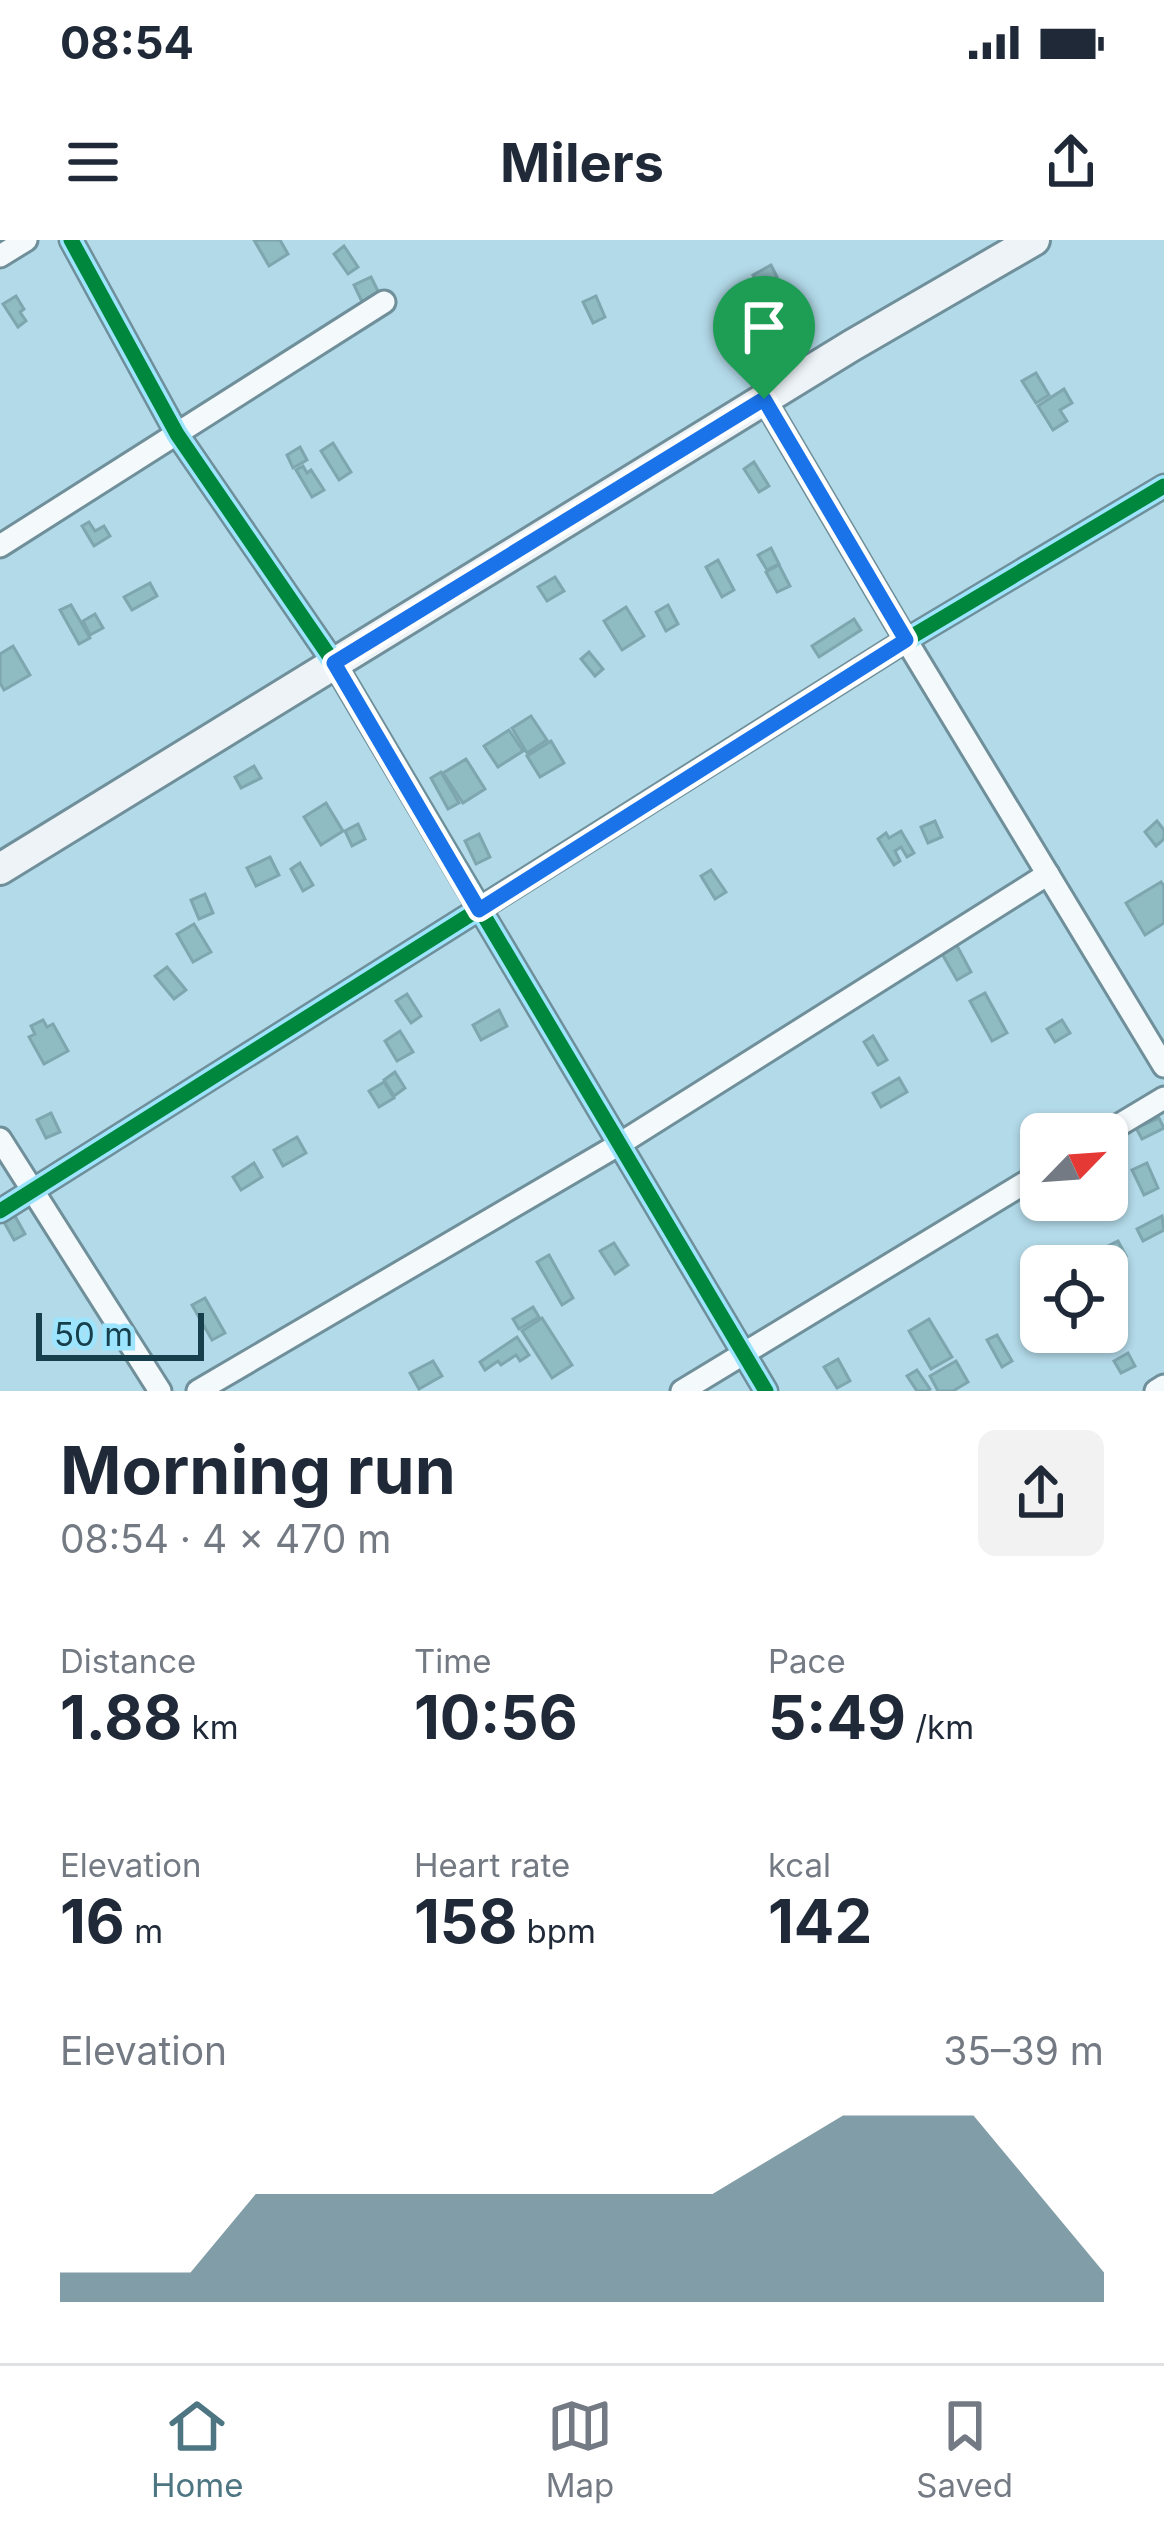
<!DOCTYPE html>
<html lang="en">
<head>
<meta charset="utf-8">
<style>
	body { margin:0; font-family:Inter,sans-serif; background:#f2f2f3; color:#1f2937; height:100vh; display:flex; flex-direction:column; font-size:45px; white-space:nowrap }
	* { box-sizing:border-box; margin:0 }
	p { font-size:39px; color:#747a83 }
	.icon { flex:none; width:66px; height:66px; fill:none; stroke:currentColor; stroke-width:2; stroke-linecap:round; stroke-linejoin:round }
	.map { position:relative; height:1151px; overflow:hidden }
	.details { display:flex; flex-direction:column; background:#fff; flex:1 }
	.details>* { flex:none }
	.needle { width:78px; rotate:65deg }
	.fabs { position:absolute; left:1020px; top:873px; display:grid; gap:24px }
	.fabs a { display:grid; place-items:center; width:108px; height:108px; border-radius:18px; background:#fff; box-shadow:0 3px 9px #0004; font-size:60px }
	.scale { position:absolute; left:36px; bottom:30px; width:168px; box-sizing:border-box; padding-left:12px; border:6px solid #163e4b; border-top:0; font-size:33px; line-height:42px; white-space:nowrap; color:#163e4b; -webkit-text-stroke:9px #9de5ff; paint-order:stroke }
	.pin { position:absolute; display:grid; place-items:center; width:102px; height:102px; color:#fff; margin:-123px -51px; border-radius:50% 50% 50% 0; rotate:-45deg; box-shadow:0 0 12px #0007 }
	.pin .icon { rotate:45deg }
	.round { display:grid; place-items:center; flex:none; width:126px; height:126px; border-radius:18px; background:#f2f2f3 }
	.headline { display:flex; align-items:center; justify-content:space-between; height:204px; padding:0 60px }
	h1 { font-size:66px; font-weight:700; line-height:90px }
	.stats { display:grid; grid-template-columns:repeat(3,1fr); gap:18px; height:204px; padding:12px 60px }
	.stats div { display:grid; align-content:center }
	.stats b { font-size:60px; font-weight:700 }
	.stats small { font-size:33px; font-weight:400 }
	.stats p { font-size:33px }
	.chart { height:336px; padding:24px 60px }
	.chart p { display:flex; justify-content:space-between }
	.chart svg { width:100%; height:216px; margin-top:12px; fill:#4d7582; opacity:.7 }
	.status { display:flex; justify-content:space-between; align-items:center; height:84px; padding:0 60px; background:#fff; direction:ltr }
	.status svg { height:33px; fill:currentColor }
	header { display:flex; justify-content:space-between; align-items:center; height:156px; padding:0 60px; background:#fff; font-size:54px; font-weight:700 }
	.tab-bar { display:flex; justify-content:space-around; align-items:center; height:168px; border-top:3px solid #e0e1e3; background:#fff; font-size:33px; color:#747a83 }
	.tab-bar a { display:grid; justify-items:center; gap:6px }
	.tab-bar .on { color:#4d7582 }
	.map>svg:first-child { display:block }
</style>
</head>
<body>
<div class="status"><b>08:54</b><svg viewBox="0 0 49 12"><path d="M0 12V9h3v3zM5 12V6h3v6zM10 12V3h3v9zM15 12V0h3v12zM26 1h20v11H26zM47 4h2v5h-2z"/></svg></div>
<header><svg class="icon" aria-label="menu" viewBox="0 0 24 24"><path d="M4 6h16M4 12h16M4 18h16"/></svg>Milers<svg class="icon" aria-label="share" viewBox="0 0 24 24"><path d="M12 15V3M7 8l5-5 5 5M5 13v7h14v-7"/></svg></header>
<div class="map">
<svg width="1164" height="1151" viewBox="0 0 1164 1151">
	<rect width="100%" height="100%" fill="#b3dae9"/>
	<g fill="#8fbbc3" stroke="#7ea6af" stroke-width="3">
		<path d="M254,0h26l8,14 -19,12z"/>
		<path d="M344,6l14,21 -10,7 -14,-20z"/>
		<path d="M771,25l6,12 -17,10 -7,-12z"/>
		<path d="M371,37l9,18 -17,9 -9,-19z"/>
		<path d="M16,56l8,13 -4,3 6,9 -8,6 -15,-23z"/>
		<path d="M596,56l9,21 -12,6 -10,-21z"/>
		<path d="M749,67l12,22 -10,6 -13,-21z"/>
		<path d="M1036,133l13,22 -13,8 -14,-22z"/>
		<path d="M1064,149l8,14 -12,7 7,11 -14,9 -15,-24z"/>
		<path d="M333,203l18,29 -12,8 -18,-29z"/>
		<path d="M300,207l7,13 -14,8 -6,-13z"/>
		<path d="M754,222l15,24 -10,6 -15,-23z"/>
		<path d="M303,226l4,7 4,-3 13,20 -12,7 -16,-27z"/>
		<path d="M89,282l6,9 9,-5 6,10 -16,10 -12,-20z"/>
		<path d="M771,308l8,16 -12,6 -9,-15z"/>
		<path d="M718,320l16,30 -12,7 -16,-30z"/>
		<path d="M779,325l11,21 -13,6 -11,-20z"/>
		<path d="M555,337l9,14 -17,10 -9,-14z"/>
		<path d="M150,343l7,13 -25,14 -8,-13z"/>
		<path d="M71,365l19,33 -11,6 -19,-34z"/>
		<path d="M668,365l10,19 -12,7 -10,-19z"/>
		<path d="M626,367l18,29 -22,14 -18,-29z"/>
		<path d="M95,374l8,14 -13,7 -7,-14z"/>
		<path d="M854,379l7,11 -42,27 -7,-11z"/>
		<path d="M13,406l17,29 -26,15 -4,-7v-29z"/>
		<path d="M589,412l14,17 -8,7 -14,-17z"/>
		<path d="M531,476l16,24 -20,13 -15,-25z"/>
		<path d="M509,490l14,21 -25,16 -14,-21z"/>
		<path d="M551,501l13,22 -24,14 -13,-21z"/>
		<path d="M466,519l19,30 -22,14 -20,-30z"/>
		<path d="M254,526l7,12 -20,10 -6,-11z"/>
		<path d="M441,532l18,31 -11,6 -17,-31z"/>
		<path d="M326,563l17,28 -22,14 -17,-28z"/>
		<path d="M935,581l7,16 -14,6 -7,-16z"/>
		<path d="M1157,581l7,9v9l-8,7 -11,-14z"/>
		<path d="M358,584l7,15 -13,7 -7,-15z"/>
		<path d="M901,591l13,22 -7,4 -6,-10 -6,4 5,10 -6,4 -16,-26 8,-6 3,5z"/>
		<path d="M479,594l11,23 -14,7 -11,-23z"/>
		<path d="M270,617l9,18 -23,11 -9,-18z"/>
		<path d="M300,623l13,22 -10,6 -12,-22z"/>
		<path d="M711,630l15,22 -11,7 -14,-23z"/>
		<path d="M1161,642l3,4v37l-19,12 -19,-32z"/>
		<path d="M205,654l8,19 -14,6 -8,-19z"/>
		<path d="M194,684l17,28 -18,10 -16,-28z"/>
		<path d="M956,704l15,28 -14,8 -16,-28z"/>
		<path d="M167,727l19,23 -12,9 -19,-23z"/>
		<path d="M985,753l22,40 -15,8 -22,-40z"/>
		<path d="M407,754l14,22 -10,7 -15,-22z"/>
		<path d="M499,770l8,16 -26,14 -8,-15z"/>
		<path d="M43,780l4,7 6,-3 15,27 -24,13 -15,-27 6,-3 -4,-8z"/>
		<path d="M1062,780l8,13 -15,9 -8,-13z"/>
		<path d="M400,791l13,21 -16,9 -12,-20z"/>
		<path d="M873,796l14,24 -9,5 -14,-23z"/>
		<path d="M395,832l10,16 -11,8 -10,-16z"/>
		<path d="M899,838l8,14 -26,15 -8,-14z"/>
		<path d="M384,842l10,16 -15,9 -10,-16z"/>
		<path d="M51,873l9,19 -14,6 -9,-18z"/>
		<path d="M1159,878l5,10 -22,11 -6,-11z"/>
		<path d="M297,897l9,16 -23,13 -9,-16z"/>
		<path d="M254,923l8,14 -21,13 -8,-13z"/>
		<path d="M1147,923l11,25 -14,7 -12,-25z"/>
		<path d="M15,976l10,18 -11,6 -10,-18z"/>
		<path d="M1162,976l2,14 -21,11 -6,-12z"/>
		<path d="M1118,1001l8,15 -13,7 -9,-15z"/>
		<path d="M614,1003l14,22 -13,9 -15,-23z"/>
		<path d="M549,1015l24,43 -11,7 -25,-43z"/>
		<path d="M205,1058l20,35 -13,7 -20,-35z"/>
		<path d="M533,1067l6,10 -20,12 -6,-10z"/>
		<path d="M542,1078l30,47 -20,13 -30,-47z"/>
		<path d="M929,1079l23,38 -21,12 -22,-38z"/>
		<path d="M997,1095l15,26 -10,6 -15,-27z"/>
		<path d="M517,1097l12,18 -9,6 -4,-6 -15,10 -3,-4 -13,9 -5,-8z"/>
		<path d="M1128,1113l7,13 -14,7 -7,-12z"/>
		<path d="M838,1119l12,22 -13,7 -13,-21z"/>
		<path d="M433,1121l9,15 -23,13 -9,-16z"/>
		<path d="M956,1121l12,21 -15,9h-15l-8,-15z"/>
		<path d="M917,1130l13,19 -3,2h-10l-10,-15z"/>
	</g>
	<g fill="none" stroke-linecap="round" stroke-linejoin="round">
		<defs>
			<g id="street">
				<path d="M71,0l106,194 157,229 432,728"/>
				<path d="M0,16l26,-16"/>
				<path d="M764,159l142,241 258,426"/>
				<path d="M0,306l384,-244"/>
				<path d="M1104,894l60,-36"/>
				<path d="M0,899l160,252"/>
				<path d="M0,971l906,-571 258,-154"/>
				<path d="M198,1151l420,-246 430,-271"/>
				<path d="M682,1151l359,-218"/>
				<path d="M1156,1151l8,-5"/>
			</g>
			<path id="secondary" d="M0,629l851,-523 183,-106"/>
		</defs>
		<use href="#street" stroke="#6f8f9a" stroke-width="27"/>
		<use href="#secondary" stroke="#6f8f9a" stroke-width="36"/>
		<use href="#street" stroke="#f4f9fc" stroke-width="21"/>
		<use href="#secondary" stroke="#edf3f7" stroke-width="30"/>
		<defs>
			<g id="cycleway">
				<path d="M71,0l106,194 157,229 432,728"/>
				<path d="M0,971l906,-571 258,-154"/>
			</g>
		</defs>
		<use href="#cycleway" stroke="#9de5ff" stroke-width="22"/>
		<use href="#cycleway" stroke="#00873e" stroke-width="15"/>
	</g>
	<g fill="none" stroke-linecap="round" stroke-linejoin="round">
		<defs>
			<path id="route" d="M764,159l142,241 -427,270 -145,-247z"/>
		</defs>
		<use href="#route" stroke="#fff" stroke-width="24"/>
		<use href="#route" stroke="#1a73e8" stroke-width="15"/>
	</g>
</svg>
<div class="fabs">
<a><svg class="needle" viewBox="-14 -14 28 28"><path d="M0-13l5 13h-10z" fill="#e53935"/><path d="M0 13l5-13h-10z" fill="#747a83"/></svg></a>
<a><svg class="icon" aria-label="locate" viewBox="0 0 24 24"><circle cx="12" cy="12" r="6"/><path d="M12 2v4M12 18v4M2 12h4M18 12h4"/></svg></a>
</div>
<div class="scale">50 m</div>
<div class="pin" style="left:764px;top:159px;background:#1e9e55"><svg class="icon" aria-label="arrive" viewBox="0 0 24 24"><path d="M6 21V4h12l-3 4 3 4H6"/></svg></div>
</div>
<section class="details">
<div class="headline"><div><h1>Morning run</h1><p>08:54 · 4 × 470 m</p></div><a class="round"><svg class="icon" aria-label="share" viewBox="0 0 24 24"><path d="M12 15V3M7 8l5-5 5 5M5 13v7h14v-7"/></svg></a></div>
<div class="stats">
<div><p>Distance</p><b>1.88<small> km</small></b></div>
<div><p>Time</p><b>10:56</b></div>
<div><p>Pace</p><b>5:49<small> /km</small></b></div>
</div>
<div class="stats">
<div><p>Elevation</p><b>16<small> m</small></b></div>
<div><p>Heart rate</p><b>158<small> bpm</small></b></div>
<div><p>kcal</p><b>142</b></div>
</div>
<div class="chart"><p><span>Elevation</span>35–39 m</p>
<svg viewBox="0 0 160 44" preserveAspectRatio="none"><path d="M0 44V38L10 38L20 38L30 22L40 22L50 22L60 22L70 22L80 22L90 22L100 22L110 14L120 6L130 6L140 6L150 22L160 38V44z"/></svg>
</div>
</section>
<nav class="tab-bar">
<a class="on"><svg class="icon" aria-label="home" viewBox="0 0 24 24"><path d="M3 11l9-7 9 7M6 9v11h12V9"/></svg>Home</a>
<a><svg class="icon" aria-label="map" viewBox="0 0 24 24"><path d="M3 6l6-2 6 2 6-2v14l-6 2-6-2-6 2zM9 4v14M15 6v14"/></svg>Map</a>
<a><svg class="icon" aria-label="saved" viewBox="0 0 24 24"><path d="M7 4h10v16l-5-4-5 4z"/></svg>Saved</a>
</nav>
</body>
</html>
